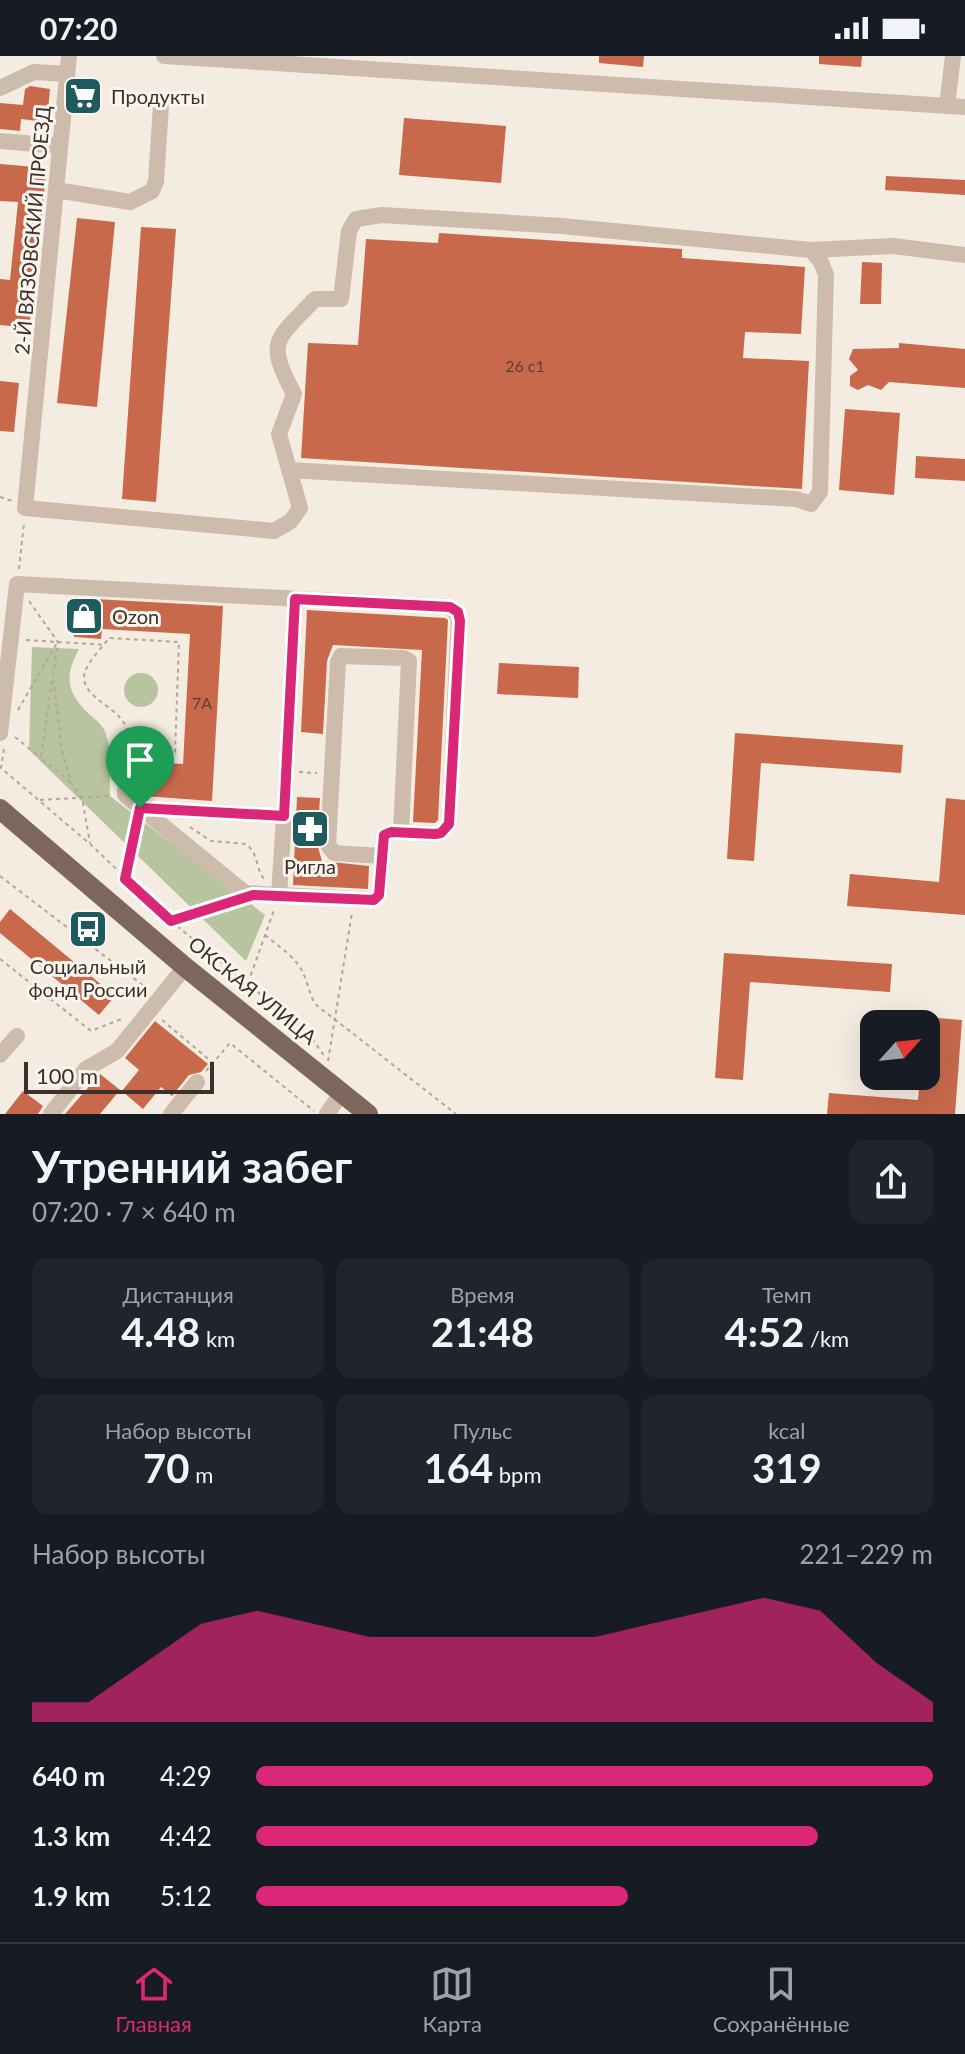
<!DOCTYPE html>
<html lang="ru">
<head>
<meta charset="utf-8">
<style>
	body { margin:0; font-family:Lato,sans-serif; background:#20242c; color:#f1f3f6; height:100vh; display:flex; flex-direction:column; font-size:30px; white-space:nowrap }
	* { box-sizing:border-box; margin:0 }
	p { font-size:26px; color:#9ea1a6 }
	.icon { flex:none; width:44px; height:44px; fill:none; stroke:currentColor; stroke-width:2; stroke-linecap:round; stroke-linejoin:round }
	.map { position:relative; height:1058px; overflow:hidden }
	.side { display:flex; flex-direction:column; background:#171b24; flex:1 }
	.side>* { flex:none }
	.needle { width:52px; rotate:63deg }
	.buttons { position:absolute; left:860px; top:954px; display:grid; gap:16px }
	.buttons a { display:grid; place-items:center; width:80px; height:80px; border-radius:16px; background:#171b24; box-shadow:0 8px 32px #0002; font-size:40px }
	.scale { position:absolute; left:24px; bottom:20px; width:190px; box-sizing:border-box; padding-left:8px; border:4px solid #3b302b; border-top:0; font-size:22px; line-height:28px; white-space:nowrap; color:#3b302b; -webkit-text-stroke:6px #fbf5ee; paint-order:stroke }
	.pin { position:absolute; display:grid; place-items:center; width:68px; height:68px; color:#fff; margin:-82px -34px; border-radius:50% 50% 50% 0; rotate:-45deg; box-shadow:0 0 8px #0007 }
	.pin .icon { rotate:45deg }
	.round { display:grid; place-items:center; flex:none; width:84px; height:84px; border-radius:16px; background:#20242c }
	.head { display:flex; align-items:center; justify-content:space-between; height:136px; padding:0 32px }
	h1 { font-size:44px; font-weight:700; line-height:60px }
	.metrics { display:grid; grid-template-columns:repeat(3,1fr); gap:12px; height:136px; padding:8px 32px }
	.metrics div { display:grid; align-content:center; border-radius:16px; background:#20242c; text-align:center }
	.metrics b { font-size:40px; font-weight:700 }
	.metrics small { font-size:22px; font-weight:400 }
	.metrics p { font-size:22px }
	.chart { height:224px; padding:16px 32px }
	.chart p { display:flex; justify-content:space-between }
	.chart svg { width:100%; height:144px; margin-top:8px; fill:#db2777; opacity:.7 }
	ul { padding:0 32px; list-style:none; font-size:26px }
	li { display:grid; grid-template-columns:128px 96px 1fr; align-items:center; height:60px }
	li i { height:20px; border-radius:10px; background:#db2777 }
	.status { display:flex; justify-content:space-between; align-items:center; height:56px; padding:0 40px; background:#171b24; direction:ltr }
	.status svg { height:22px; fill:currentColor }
	.tabs { display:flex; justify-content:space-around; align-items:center; height:112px; border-top:2px solid #363941; background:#171b24; font-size:22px; color:#9ea1a6 }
	.tabs a { display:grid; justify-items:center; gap:4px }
	.tabs .active { color:#db2777 }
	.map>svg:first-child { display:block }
</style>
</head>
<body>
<div class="status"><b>07:20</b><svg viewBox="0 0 49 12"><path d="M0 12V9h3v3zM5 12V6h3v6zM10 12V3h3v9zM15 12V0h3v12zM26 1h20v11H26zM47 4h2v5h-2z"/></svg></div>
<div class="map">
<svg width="965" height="1058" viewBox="0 0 965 1058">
	<rect width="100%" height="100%" fill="#f4ebe1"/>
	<g fill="#b8c4a0">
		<path d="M32,591l47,2c-15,28 -13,43 11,66 6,5 13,10 16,19 6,18 3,43 4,62l155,119 -19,46 -217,-211z"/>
		<circle cx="141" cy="634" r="17"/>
	</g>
	<g fill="#c8694b">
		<path d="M599,0h45l-1,11 -44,-4z"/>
		<path d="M819,0h43l-1,11 -42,-3z"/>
		<path d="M30,30l20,3 -3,33 -26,-3 -1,12 -20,-2v-26l23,2 2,-16z"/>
		<path d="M404,62l102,8 -5,57 -102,-8z"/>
		<path d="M0,108l47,4 -18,160 -29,-3v-46l10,1 8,-78 -18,-1z"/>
		<path d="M886,120l79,4v15l-80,-5z"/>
		<path d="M77,162l38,4 -18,185 -40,-4z"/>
		<path d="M141,171l35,2 -20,273 -34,-3z"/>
		<path d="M439,177l243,16v9l123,9 -4,67 -56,-2 -2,26 66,3 -7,128 -501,-31 7,-115 50,2 8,-106 72,4z"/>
		<path d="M862,206l20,1 -1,41h-21z"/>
		<path d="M899,287l66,6v39l-76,-6 -8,8 -13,-5 -10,5 -8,-4v-10l8,-6 -9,-11 4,-10 46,-1z"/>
		<path d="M0,325l19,2 -5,49 -14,-1z"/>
		<path d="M845,353l55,4 -6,82 -55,-5z"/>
		<path d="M916,400l49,3v22l-50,-3z"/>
		<path d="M76,542l147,8 -11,195 -68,-5 2,-34 37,2 7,-130 -88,-5 -1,10 -27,-2z"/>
		<path d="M307,554l138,8 3,2 -10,200 -3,3 -22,-1 9,-172 -89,-5 -6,16 -4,73 -22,-2z"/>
		<path d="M499,607l80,4 -1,31 -81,-4z"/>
		<path d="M735,677l168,12 -2,28 -140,-10 -7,98 -27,-2z"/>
		<path d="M297,741l23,1 -3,46 5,17 47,5 -1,23 -75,-4z"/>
		<path d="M946,742l19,2v115l-118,-9 3,-32 89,8z"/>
		<path d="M10,853l105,87 -16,19 -99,-82v-11z"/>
		<path d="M724,897l168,11 -2,28 -140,-10 -7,98 -28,-2z"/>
		<path d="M926,961l36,3 -7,94h-128l2,-21 89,7 2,-24h6z"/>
		<path d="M155,965l53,43 -7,8 -12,3 -17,21 -11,-9 -18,22 -21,-18 17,-21 -14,-12z"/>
		<path d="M100,1018l20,16 -20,24h-35z"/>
		<path d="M23,1035l20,15 -5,8h-33z"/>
	</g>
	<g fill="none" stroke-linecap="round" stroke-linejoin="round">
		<g stroke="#b9a596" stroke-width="2" stroke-dasharray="4 4" stroke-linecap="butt">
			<path d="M0,441l12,4"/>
			<path d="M19,513l5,-46"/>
			<path d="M29,545l29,41 -5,34 9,76 10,32 10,14 8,45"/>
			<path d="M26,584l79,5"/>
			<path d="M52,625l-11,77 31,26"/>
			<path d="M18,654l39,-67"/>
			<path d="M15,681l26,21"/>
			<path d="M127,692c1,-9 2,-17 -3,-25 -10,-18 -49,-29 -38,-54 4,-9 17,-23 23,-31l70,4 -4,111 -4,2 -31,-2"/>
			<path d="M4,693l-3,19 89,76 81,77 138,113 16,23"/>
			<path d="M299,716l18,1"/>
			<path d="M40,744l70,-4"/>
			<path d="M190,771l21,14 35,3c13,10 9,23 18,35"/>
			<path d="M0,820l149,114"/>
			<path d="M125,822l12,-53"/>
			<path d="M172,864l59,-18"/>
			<path d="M265,879c13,11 31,22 38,38 5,10 6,20 12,31l141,110"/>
			<path d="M0,903l91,72 33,-13"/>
			<path d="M248,927l26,-73"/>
			<path d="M162,964l50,42"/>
			<path d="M328,1005l24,-148"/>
			<path d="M206,1015l24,-28 84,68"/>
		</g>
		<g stroke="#cdbbac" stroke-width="16">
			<path d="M69,0l-44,452 249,23 17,-10 9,-13 -21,-74 15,-40c-29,-55 -18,-53 21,-95h26l8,-68 7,-12 26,-4 180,11 249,24 10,12 5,13 -6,217 -9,12 -15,-5 -507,-29"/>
			<path d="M164,0l801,51"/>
			<path d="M0,32l34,-16 33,2"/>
			<path d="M947,50l6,-50"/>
			<path d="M0,85l60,5"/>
			<path d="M56,134l74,12 22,-11 4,-9 5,-77"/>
			<path d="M811,194l82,-4 72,9"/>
			<path d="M0,677l17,-149 433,23 9,9 -10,208 -8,9 -6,1 -44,-2 -7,3 -5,60 -5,5 -129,-7 -120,-98 1,-34"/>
			<path d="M140,752l144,8 -5,80"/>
			<path d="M284,760l11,-217"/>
			<path d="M381,800l-47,-3 -6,-8 10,-183 3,-6 62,2 6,3 -8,171"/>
			<path d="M0,999l17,-19"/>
			<path d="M51,1058l35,-45 31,-18 68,-84"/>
			<path d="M171,1058l26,-32"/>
			<path d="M327,1058l15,-22"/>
		</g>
		<path stroke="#7d675c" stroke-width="20" d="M0,753l185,158 183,147"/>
	</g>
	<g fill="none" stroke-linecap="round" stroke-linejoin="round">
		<defs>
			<path id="route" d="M295,543l155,8 8,5 2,9 -11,203 -8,9 -6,1 -44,-2 -7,3 -5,60 -5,5 -121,-5 -82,26 -46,-42 15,-71 144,8z"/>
		</defs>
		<use href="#route" stroke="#fff" stroke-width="16"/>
		<use href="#route" stroke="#db2777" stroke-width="10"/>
	</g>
	<defs>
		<symbol id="supermarket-square" viewBox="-11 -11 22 22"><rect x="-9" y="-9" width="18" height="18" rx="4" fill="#1f5a5e" stroke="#fbf5ee"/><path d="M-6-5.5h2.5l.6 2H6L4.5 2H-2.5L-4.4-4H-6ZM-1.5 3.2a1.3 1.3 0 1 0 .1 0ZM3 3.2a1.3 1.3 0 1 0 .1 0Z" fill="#fff"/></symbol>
		<symbol id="shop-square" viewBox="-11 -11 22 22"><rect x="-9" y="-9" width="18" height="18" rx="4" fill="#1f5a5e" stroke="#fbf5ee"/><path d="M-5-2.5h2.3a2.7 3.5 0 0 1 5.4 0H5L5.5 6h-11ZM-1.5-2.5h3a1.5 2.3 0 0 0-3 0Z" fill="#fff"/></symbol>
		<symbol id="pharmacy-square" viewBox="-11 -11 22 22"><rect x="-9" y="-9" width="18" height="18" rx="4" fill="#1f5a5e" stroke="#fbf5ee"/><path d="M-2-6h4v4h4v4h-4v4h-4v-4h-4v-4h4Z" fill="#fff"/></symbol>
		<symbol id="bus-square" viewBox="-11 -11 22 22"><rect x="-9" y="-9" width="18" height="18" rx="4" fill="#1f5a5e" stroke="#fbf5ee"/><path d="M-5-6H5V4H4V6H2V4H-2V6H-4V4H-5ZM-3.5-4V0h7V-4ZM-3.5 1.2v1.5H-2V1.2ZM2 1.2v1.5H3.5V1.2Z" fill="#fff"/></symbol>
	</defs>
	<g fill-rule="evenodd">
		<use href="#supermarket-square" x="61" y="18" width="44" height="44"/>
		<use href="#shop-square" x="62" y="538" width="44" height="44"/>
		<use href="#pharmacy-square" x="288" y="751" width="44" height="44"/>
		<use href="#bus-square" x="66" y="851" width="44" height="44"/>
	</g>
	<g text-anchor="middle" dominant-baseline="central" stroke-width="6" stroke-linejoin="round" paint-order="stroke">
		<g font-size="16" fill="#5e3e33">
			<text x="525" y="309">26 с1</text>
			<text x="202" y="646">7А</text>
		</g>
		<g font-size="20" fill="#3b302b" stroke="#fbf5ee" text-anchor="start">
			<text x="111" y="40">Продукты</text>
			<text x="112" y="560">Ozon</text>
			<text x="310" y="810" text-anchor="middle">Ригла</text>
			<text x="88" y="910" text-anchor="middle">Социальный<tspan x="88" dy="23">фонд России</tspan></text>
		</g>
		<g font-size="20" fill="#3b302b" stroke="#fbf5ee">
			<text transform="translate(32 174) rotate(-85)">2-Й ВЯЗОВСКИЙ ПРОЕЗД</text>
			<text transform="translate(253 934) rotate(39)">ОКСКАЯ УЛИЦА</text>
		</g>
	</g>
</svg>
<div class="buttons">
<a><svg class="needle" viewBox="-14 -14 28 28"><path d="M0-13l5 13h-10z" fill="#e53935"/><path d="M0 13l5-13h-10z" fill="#9ea1a6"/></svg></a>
</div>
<div class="scale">100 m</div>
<div class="pin" style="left:140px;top:752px;background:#1e9e55"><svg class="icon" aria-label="arrive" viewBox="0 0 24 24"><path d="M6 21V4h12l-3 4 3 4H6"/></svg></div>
</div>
<section class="side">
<div class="head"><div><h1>Утренний забег</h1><p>07:20 · 7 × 640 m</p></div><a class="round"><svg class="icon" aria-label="share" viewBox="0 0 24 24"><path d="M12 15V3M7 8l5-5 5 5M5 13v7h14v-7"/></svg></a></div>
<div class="metrics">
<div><p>Дистанция</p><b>4.48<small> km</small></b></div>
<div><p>Время</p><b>21:48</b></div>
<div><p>Темп</p><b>4:52<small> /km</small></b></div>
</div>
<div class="metrics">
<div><p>Набор высоты</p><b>70<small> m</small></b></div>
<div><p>Пульс</p><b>164<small> bpm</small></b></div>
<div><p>kcal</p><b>319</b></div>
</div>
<div class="chart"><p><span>Набор высоты</span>221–229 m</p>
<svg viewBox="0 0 160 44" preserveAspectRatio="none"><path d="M0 44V38L10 38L20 26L30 14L40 10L50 14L60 18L70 18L80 18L90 18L100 18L110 14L120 10L130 6L140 10L150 26L160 38V44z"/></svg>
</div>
<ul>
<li><b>640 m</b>4:29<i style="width:100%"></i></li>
<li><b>1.3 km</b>4:42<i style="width:83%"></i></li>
<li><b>1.9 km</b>5:12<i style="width:55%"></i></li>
</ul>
</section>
<nav class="tabs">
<a class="active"><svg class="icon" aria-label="home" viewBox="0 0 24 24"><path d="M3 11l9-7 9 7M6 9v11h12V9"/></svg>Главная</a>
<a><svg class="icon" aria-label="map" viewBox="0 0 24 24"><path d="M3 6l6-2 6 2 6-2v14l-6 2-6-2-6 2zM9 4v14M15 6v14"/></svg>Карта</a>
<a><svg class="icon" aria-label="saved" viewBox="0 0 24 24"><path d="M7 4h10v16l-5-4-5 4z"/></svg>Сохранённые</a>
</nav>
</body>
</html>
